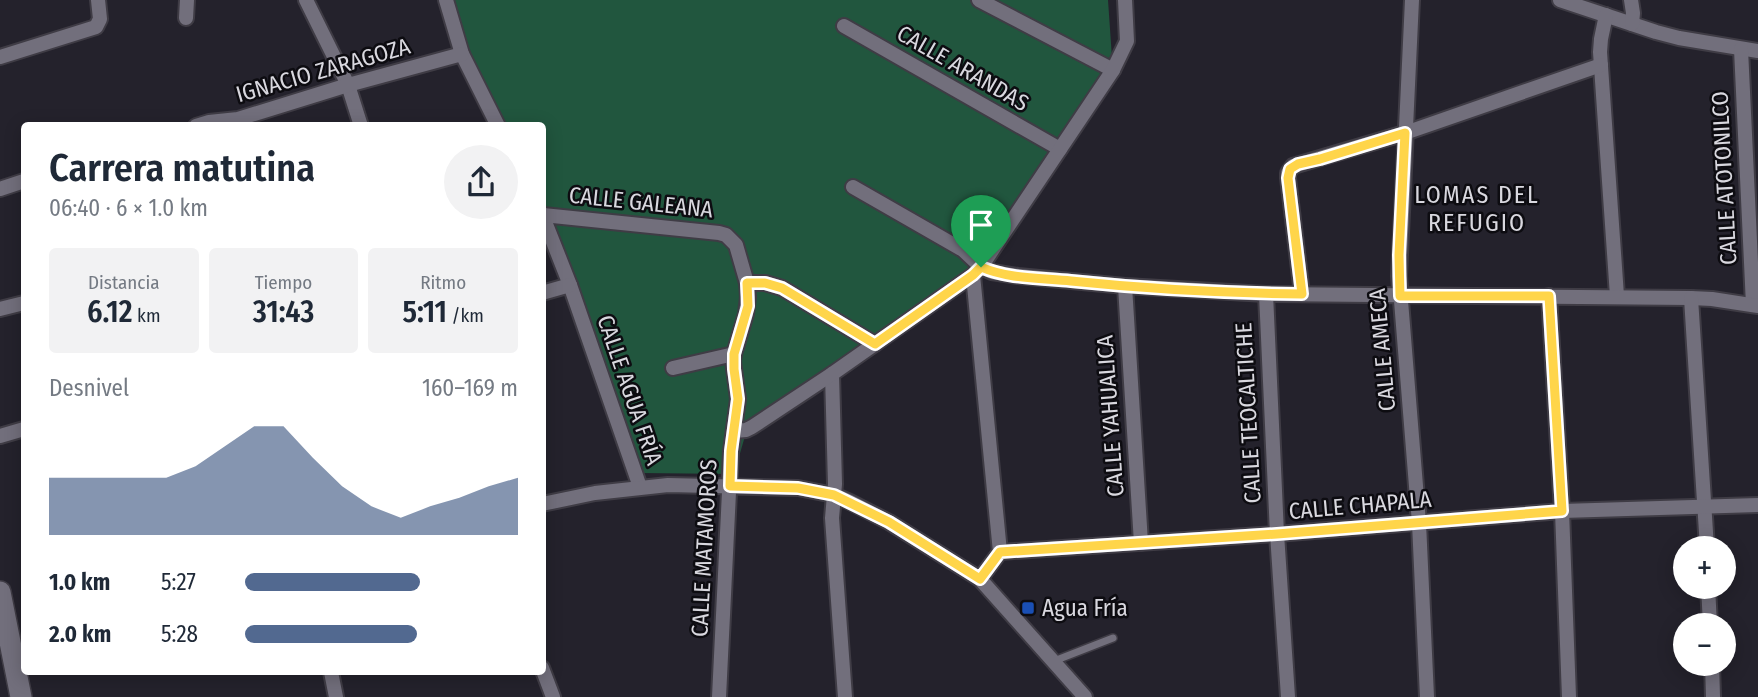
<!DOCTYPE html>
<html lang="es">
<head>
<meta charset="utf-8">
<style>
	body { margin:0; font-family:"Fira Sans Condensed",sans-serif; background:#f2f2f3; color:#1f2937; height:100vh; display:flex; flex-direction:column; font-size:26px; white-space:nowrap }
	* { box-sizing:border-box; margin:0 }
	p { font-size:23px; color:#747a83 }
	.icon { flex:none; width:38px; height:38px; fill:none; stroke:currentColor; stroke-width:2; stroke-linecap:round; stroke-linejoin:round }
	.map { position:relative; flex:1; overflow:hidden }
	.drawer { position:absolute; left:21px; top:122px; width:525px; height:553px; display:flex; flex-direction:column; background:#fff; border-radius:7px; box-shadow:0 4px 18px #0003 }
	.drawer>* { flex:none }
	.controls { position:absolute; left:1673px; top:536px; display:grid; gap:14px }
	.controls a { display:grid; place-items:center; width:63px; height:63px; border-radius:50%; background:#fff; box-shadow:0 4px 18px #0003; font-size:35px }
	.pin { position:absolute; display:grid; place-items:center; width:60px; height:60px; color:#fff; margin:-72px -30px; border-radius:50% 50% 50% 0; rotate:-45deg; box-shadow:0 0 7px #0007 }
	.pin .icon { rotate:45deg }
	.round { display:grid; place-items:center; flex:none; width:74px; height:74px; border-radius:37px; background:#f2f2f3 }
	.headline { display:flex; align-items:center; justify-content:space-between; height:119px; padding:0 28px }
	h1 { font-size:38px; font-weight:600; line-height:52px }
	.metrics { display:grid; grid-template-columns:repeat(3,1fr); gap:10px; height:119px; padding:7px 28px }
	.metrics div { display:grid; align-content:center; border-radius:7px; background:#f2f2f3; text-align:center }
	.metrics b { font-size:30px; font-weight:600 }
	.metrics small { font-size:19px; font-weight:400 }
	.metrics p { font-size:19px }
	.chart { height:196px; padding:14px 28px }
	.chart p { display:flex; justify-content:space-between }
	.chart svg { width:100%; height:126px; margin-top:7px; fill:#526990; opacity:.7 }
	ul { padding:0 28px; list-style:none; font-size:23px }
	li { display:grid; grid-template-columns:112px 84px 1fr; align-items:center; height:52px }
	li i { height:18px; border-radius:9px; background:#526990 }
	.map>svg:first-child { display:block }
</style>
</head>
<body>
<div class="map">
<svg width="1758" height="697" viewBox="0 0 1758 697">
	<rect width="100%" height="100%" fill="#24222c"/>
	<path fill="#21563e" d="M445,0h663l4,58 -140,217 -227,161 -11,38 -95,-1 -96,-250 -1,-97h-45z"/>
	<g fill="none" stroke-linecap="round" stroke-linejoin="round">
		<defs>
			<path id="lane" d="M1054,661l59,-23"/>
			<g id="street">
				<path d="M306,0l42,85 13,41"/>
				<path d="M446,0l16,54 36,72"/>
				<path d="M979,0l134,70"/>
				<path d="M1412,0l-13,276 20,247 8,174"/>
				<path d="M1560,0l96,32 23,6 79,13"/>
				<path d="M1631,0l2,13 -1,11"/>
				<path d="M1606,15l-5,24 -1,13 17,244"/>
				<path d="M186,18l1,-18"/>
				<path d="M844,26l216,123"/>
				<path d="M1741,49l12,256"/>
				<path d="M0,57l96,-30 4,-8 -2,-19"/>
				<path d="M196,126l13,-4 29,-3 110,-34 114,-31"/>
				<path d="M853,187l110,63 18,17 11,5 26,4 107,10 141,8 425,4 21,1 46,7"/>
				<path d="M0,189l24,-8"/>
				<path d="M542,214l28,71 70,202"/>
				<path d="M543,215l176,18 7,2 10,10 11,38 1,14 -2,17 -12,40 -1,7 5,38 -7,52 -12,246"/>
				<path d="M973,275l27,277"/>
				<path d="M747,283h18l17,5 93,56"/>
				<path d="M1125,286l16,257"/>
				<path d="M542,293l28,-8"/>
				<path d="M1266,294l11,240 11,163"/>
				<path d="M1302,294l-14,-116v-5l5,-7 112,-33 196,-68"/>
				<path d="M1549,296l13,215 7,186"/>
				<path d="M1691,298l16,250"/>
				<path d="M0,309l24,-6"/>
				<path d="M673,368l61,-14"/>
				<path d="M832,374l3,110 -3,34 13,179"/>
				<path d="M734,431l12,-1 6,-3 80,-53 141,-99 8,-8 132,-197 14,-29 -2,-41"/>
				<path d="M0,436l24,-7"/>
				<path d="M542,504l53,-11 73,-8 130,3 36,7 16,7 39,20 91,57 105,118"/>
				<path d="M980,579l20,-27 277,-18 285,-23 196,-6"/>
				<path d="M1708,586l2,39"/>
				<path d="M1712,663l1,34"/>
				<path d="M542,668l11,29"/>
				<path d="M331,672l5,25"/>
			</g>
			<path id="secondary" d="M0,592l21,105"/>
		</defs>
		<use href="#lane" stroke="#3f3c45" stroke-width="10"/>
		<use href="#street" stroke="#3f3c45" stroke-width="18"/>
		<use href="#secondary" stroke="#3f3c45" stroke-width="24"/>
		<use href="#lane" stroke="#726f7c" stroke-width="7"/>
		<use href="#street" stroke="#726f7c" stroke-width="14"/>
		<use href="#secondary" stroke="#726f7c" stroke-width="21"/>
	</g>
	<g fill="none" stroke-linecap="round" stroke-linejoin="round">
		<defs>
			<path id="route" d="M1405,133l-6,122 1,41h149l13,215 -285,23 -277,18 -20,27 -91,-57 -55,-27 -36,-7 -68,-2 1,-35 7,-52 -4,-30v-15l14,-48 -1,-23h18l17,5 93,56 98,-69 8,-8c27,12 60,11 90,14 77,8 154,12 231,13l-14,-116 2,-9 8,-5 22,-5z"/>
		</defs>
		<use href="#route" stroke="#fff" stroke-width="14"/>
		<use href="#route" stroke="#ffd54a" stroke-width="9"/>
	</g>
	<rect fill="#1a4fb4" stroke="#0d0c11" stroke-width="2.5" x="1021" y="601" width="14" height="14" rx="3.5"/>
	<g text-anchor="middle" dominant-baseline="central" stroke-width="5" stroke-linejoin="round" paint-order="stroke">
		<g font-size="23" fill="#d9d8df" stroke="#0d0c11">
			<text transform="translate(963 68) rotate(30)">CALLE ARANDAS</text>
			<text transform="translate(323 70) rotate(-16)">IGNACIO ZARAGOZA</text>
			<text transform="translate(1724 178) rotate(-93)">CALLE ATOTONILCO</text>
			<text transform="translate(641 202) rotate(6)">CALLE GALEANA</text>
			<text transform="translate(1382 350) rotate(-95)">CALLE AMECA</text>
			<text transform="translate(630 390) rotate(71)">CALLE AGUA FRÍA</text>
			<text transform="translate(1248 413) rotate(-93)">CALLE TEOCALTICHE</text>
			<text transform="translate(1110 416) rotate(-94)">CALLE YAHUALICA</text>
			<text transform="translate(1360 505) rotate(-5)">CALLE CHAPALA</text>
			<text transform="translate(704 548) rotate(-87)">CALLE MATAMOROS</text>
		</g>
		<g font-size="23" fill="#d9d8df" stroke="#0d0c11" text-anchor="start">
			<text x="1042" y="608">Agua Fría</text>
		</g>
		<g font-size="24" letter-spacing="2" fill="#d9d8df" stroke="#0d0c11">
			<text x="1477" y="195">LOMAS DEL<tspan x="1477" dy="28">REFUGIO</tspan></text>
		</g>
	</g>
</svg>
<div class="controls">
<a>+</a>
<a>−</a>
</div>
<div class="pin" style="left:981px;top:267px;background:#1e9e55"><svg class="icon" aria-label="arrive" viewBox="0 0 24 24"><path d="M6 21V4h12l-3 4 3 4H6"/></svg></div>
<section class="drawer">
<div class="headline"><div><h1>Carrera matutina</h1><p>06:40 · 6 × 1.0 km</p></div><a class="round"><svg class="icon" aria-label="share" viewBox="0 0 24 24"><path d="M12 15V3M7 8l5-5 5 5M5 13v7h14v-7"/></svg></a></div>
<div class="metrics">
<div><p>Distancia</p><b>6.12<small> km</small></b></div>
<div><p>Tiempo</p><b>31:43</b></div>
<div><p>Ritmo</p><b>5:11<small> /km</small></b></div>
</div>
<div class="chart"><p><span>Desnivel</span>160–169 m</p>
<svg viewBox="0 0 160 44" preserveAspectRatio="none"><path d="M0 44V24L10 24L20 24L30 24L40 24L50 20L60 13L70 6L80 6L90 17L100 27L110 34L120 38L130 34L140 31L150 27L160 24V44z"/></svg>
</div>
<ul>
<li><b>1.0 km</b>5:27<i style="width:64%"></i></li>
<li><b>2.0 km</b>5:28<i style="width:63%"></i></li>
</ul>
</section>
</div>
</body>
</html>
